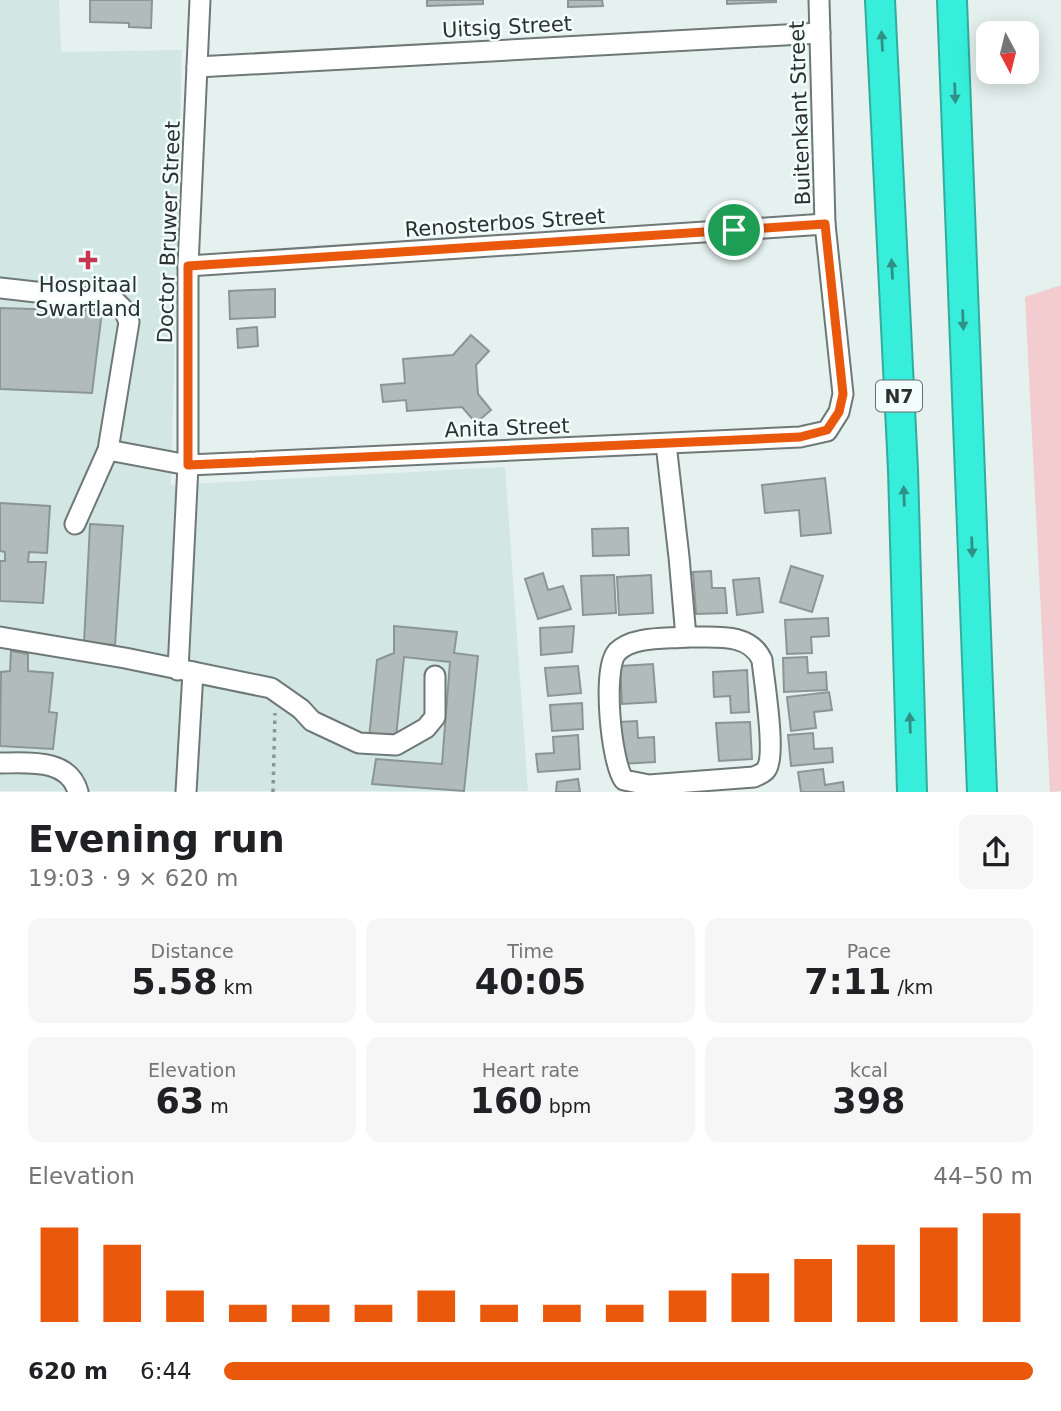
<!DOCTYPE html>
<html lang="en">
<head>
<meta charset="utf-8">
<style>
	body { margin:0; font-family:"DejaVu Sans",sans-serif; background:#f6f6f6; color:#202124; height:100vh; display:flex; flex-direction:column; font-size:26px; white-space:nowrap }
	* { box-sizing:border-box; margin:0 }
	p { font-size:23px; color:#757577 }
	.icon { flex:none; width:38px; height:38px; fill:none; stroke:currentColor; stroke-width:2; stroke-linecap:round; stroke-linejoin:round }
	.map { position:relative; height:792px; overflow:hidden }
	.side { display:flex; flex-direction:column; background:#fff; flex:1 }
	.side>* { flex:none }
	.needle { width:46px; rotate:173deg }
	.buttons { position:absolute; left:976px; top:21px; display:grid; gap:14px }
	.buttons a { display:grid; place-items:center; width:63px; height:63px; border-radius:14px; background:#fff; box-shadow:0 4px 18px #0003; font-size:35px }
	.pin { position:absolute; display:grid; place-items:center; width:60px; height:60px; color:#fff; margin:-30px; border:4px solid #fff; border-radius:50%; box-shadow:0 2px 7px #0007 }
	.round { display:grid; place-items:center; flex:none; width:74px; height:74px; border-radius:14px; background:#f6f6f6 }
	.summary { display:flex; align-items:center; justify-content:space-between; height:119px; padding:0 28px }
	h1 { font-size:38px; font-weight:600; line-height:52px }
	.metrics { display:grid; grid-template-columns:repeat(3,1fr); gap:10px; height:119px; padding:7px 28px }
	.metrics div { display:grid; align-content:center; border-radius:14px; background:#f6f6f6; text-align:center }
	.metrics b { font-size:35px; font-weight:600 }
	.metrics small { font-size:19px; font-weight:400 }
	.metrics p { font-size:19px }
	.chart { height:196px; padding:14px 28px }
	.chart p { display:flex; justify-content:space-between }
	.chart svg { width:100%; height:126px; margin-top:7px; stroke:#ea580c; stroke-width:6 }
	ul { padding:0 28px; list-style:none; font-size:23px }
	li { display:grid; grid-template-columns:112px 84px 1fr; align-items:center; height:52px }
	li i { height:18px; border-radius:9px; background:#ea580c }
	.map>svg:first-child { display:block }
</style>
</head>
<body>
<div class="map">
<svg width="1061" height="792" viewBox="0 0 1061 792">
	<rect width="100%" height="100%" fill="#e5f1ef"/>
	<path fill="#d2e7e4" d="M0,0h59l2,52 121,-2 -11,435 334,-18 23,324h-528z"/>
	<path fill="#f2ccce" d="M1061,285v506l-11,1 -25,-495z"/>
	<g fill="#b1bcba" stroke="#8b9694" stroke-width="2">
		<path d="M90,0h62l-1,28 -22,-1v-4l-39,-1z"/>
		<path d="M427,0h56v4l-56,2z"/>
		<path d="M568,0h34l1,6 -35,1z"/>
		<path d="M727,0h49v2l-49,2z"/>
		<path d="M275,289v28l-45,2 -1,-28z"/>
		<path d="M0,308l102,3 -10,82 -92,-4z"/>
		<path d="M257,327l1,19 -20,2 -1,-19z"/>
		<path d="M471,335l18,16 -13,14 2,29 13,16 -15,13 -14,-16 -55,4 -1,-11 -23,2 -2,-17 24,-2 -2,-24 50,-4z"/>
		<path d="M825,478l6,55 -30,3 -2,-26 -34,3 -3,-28z"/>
		<path d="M0,503l50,3 -3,47 -18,-1 -1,10h18l-3,41 -43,-2v-40h5v-9l-5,-1z"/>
		<path d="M90,524l33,2 -8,119 -31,-2z"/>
		<path d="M628,528l1,27 -36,1 -1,-27z"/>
		<path d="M791,566l32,10 -11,36 -32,-10z"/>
		<path d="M711,571l1,17h13l2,25 -31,1 -3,-42z"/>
		<path d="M543,573l5,17 15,-4 8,23 -33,10 -13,-40z"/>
		<path d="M614,575l2,38 -33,2 -2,-39z"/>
		<path d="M651,575l2,38 -34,2 -2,-38z"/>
		<path d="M759,578l4,34 -26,3 -4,-35z"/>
		<path d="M828,618l1,18 -18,1 1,16 -25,1 -2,-34z"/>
		<path d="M394,626l63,6 -3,21 24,3 -14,135 -92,-7 4,-25 66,5 8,-102 -46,-5 -8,81h-27l8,-78 17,-7z"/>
		<path d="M574,626l-2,26 -31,3 -1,-27z"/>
		<path d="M11,651l17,3v17l25,2 -4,39 8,1 -4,36 -53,-3 1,-74 9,-1z"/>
		<path d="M807,657l1,16 18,-1 1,18 -43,2 -1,-34z"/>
		<path d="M653,664l3,38 -34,2 -2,-38z"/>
		<path d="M578,666l3,27 -33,3 -3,-28z"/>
		<path d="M747,670l2,42 -18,1 -1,-17 -16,1 -1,-25z"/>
		<path d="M829,692l3,18 -18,2 2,16 -25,3 -4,-34z"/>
		<path d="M582,703l1,26 -31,2 -2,-26z"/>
		<path d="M637,721l1,17 16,-1 1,25 -34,2 -2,-42z"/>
		<path d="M750,722l2,37 -33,2 -3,-38z"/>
		<path d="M813,733l1,16 18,-1 1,14 -42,4 -3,-31z"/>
		<path d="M578,735l2,34 -42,3 -2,-18 18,-1 -1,-16z"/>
		<path d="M823,769l2,16 18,-3 1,10h-43l-3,-20z"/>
		<path d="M578,779l2,13h-24l1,-10z"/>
	</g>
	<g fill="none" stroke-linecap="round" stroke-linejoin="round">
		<defs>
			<g id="minor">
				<path d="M200,0l-12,266v199l612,-28 27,-6 12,-19 4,-18 -18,-170 -6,-224"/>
				<path d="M197,67l623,-34"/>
				<path d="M188,266l637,-42"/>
				<path d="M0,288l115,13 9,9 5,12 -21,128 -33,74"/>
				<path d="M666,444l13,113 7,80"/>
				<path d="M108,450l80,15 -10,205"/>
				<path d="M0,637l125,21 146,30 30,21 11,12 47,22 37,2 30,-17 9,-11v-41"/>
				<path d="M686,637c26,1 63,-6 76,23 2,21 14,92 5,108 -2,5 -9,7 -13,9l-105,8 -25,-5c-13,-17 -22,-111 -7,-128 16,-16 48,-13 69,-15z"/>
				<path d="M0,763c28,0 69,-5 78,29"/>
				<path d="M186,792l7,-120"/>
			</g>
			<g id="highway">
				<path d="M880,0l23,470 9,322"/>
				<path d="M952,0l30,792"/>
			</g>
		</defs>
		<use href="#minor" stroke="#6e7977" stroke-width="23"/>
		<use href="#highway" stroke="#32ac9e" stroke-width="32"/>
		<path stroke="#8b9492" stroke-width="3.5" stroke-dasharray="3.5 5" stroke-linecap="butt" d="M273,792l2,-79"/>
		<use href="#minor" stroke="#fff" stroke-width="19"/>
		<use href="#highway" stroke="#36eeda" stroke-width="28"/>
	</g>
	<defs><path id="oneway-solid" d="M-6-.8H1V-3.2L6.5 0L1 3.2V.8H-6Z" transform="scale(1.75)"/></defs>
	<g fill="#319085">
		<use href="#oneway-solid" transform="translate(882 41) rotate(-93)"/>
		<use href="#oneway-solid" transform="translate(955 93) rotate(88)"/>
		<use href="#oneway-solid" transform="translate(892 269) rotate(-93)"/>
		<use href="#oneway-solid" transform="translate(963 320) rotate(88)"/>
		<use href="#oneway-solid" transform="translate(904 496) rotate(-92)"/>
		<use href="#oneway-solid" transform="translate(972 547) rotate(88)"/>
		<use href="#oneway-solid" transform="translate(910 723) rotate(-92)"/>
	</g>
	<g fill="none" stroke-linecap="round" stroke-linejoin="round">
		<defs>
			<path id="route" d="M825,224l18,170 -4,18 -12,18 -27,7 -612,28v-199z"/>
		</defs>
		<use href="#route" stroke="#fff" stroke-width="14"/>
		<use href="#route" stroke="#ea580c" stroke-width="9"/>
	</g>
	<path fill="#c63650" stroke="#f2fefc" stroke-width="2.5" d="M84.5 249.5h7v7h7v7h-7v7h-7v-7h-7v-7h7z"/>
	<g text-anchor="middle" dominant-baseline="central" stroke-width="5" stroke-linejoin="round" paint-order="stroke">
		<rect fill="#f2fefc" stroke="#676e6d" stroke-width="2" x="876" y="380.5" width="46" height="31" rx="5"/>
		<g font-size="19" font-weight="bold" fill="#2c3130">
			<text x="899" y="396">N7</text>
		</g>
		<g font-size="21" fill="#2c3130" stroke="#f2fefc">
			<text transform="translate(507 27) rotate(-3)">Uitsig Street</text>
			<text transform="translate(800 113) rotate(-92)">Buitenkant Street</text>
			<text transform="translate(505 223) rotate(-4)">Renosterbos Street</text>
			<text transform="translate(169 232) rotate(-88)">Doctor Bruwer Street</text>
			<text transform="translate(507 428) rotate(-2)">Anita Street</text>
		</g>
		<g font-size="21" fill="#2c3130" stroke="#f2fefc">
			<text x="88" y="285">Hospitaal<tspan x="88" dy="24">Swartland</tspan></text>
		</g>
	</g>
</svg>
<div class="buttons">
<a><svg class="needle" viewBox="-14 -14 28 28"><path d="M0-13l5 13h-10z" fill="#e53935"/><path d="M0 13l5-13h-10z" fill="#757577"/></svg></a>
</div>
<div class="pin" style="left:734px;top:230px;background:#1e9e55"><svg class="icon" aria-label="arrive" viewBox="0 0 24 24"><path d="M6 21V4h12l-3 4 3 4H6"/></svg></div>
</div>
<section class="side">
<div class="summary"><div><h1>Evening run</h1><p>19:03 · 9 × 620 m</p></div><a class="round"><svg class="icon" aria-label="share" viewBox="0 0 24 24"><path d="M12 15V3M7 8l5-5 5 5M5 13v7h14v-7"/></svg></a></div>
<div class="metrics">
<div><p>Distance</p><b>5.58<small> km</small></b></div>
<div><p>Time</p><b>40:05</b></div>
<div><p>Pace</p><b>7:11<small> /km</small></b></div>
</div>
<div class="metrics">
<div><p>Elevation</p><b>63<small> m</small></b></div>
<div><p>Heart rate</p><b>160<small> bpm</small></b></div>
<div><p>kcal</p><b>398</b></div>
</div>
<div class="chart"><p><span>Elevation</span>44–50 m</p>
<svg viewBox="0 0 160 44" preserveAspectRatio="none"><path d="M5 44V11M15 44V17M25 44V33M35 44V38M45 44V38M55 44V38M65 44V33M75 44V38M85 44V38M95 44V38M105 44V33M115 44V27M125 44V22M135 44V17M145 44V11M155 44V6"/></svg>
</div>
<ul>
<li><b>620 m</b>6:44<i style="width:100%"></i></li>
</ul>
</section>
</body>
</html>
